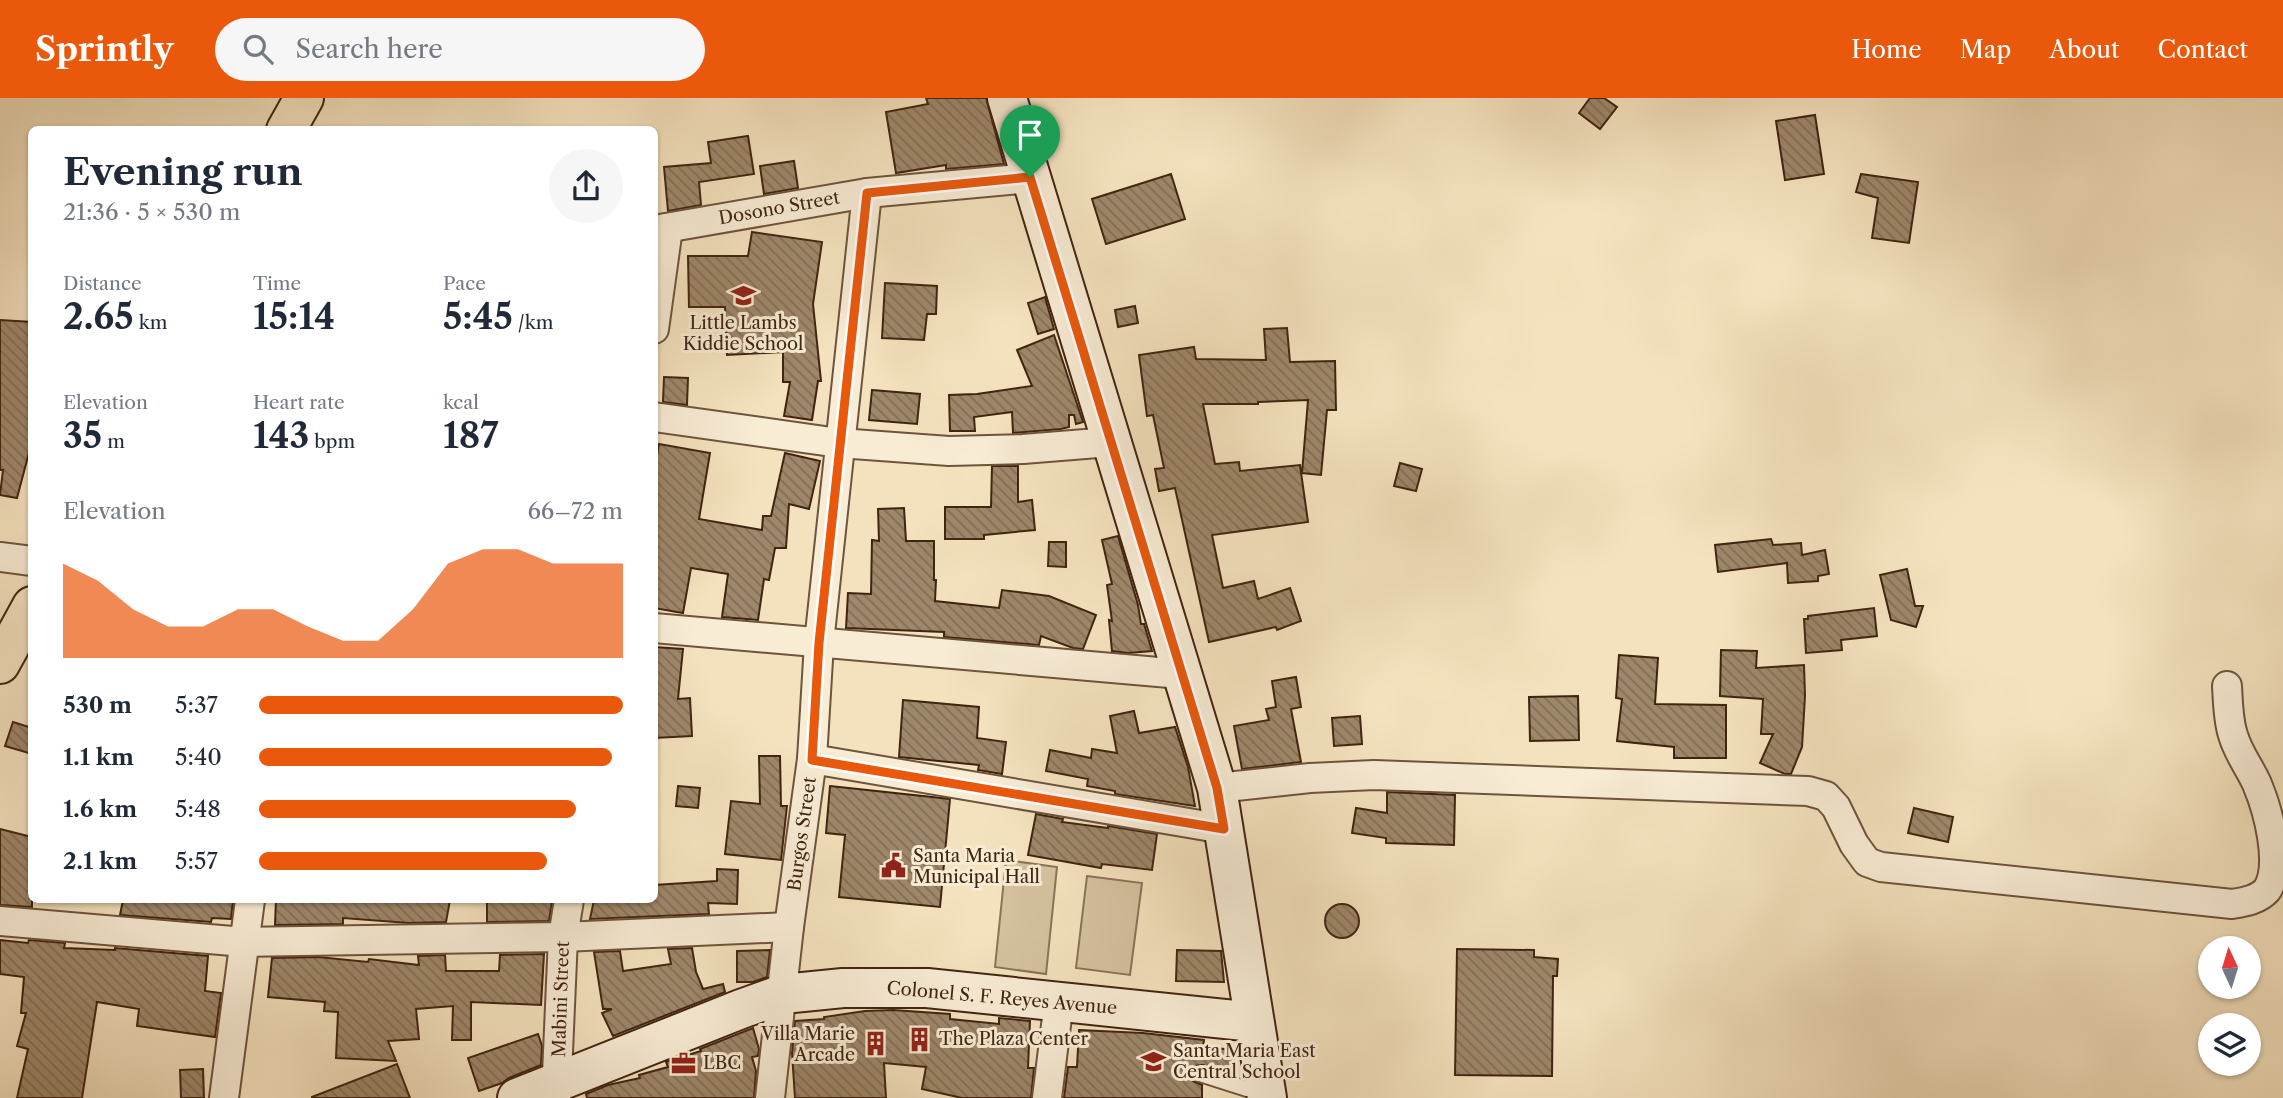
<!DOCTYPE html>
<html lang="en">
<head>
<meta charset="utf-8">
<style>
	body { margin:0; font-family:"Libre Caslon Text",serif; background:#f6f6f7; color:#1f2937; height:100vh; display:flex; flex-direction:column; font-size:26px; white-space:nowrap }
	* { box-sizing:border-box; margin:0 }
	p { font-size:23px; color:#747a83 }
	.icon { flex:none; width:38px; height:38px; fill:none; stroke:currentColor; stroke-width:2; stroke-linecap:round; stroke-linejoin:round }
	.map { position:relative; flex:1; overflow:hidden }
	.sheet { position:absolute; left:28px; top:28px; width:630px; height:777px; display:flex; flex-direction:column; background:#fff; border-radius:10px; box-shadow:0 2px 5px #0004 }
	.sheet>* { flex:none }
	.needle { width:46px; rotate:356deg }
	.tools { position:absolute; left:2198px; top:838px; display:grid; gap:14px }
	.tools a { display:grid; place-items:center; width:63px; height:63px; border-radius:50%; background:#fff; box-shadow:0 2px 5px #0004; font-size:35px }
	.pin { position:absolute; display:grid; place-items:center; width:60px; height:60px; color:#fff; margin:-72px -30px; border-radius:50% 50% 50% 0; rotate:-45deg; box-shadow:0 0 7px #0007 }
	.pin .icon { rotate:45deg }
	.round { display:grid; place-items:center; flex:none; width:74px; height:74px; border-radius:37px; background:#f6f6f7 }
	.overview { display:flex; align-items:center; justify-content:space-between; height:119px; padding:0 35px }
	h1 { font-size:38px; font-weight:700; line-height:52px }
	.figures { display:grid; grid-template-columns:repeat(3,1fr); gap:10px; height:119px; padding:7px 35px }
	.figures div { display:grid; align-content:center }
	.figures b { font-size:35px; font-weight:700 }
	.figures small { font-size:19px; font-weight:400 }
	.figures p { font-size:19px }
	.chart { height:196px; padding:14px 35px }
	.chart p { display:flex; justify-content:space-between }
	.chart svg { width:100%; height:126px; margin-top:7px; fill:#ea580c; opacity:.7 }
	ul { padding:0 35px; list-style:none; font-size:23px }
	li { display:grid; grid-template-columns:112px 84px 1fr; align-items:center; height:52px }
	li i { height:18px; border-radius:9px; background:#ea580c }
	header { display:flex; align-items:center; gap:42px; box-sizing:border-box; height:98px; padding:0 35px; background:#ea580c; color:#fff }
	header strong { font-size:33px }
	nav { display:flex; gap:38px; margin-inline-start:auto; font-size:24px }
	.search { width:490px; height:63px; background:#f6f6f7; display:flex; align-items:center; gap:18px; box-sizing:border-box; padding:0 24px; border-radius:38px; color:#747a83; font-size:26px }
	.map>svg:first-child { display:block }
</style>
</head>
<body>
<header>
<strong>Sprintly</strong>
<div class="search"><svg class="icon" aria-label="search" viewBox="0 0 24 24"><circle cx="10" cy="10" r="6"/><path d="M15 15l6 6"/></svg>Search here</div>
<nav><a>Home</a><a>Map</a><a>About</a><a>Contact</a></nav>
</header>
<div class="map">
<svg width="2283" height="1000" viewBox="0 0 2283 1000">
	<defs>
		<pattern id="building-back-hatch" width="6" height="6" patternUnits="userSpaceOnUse" patternTransform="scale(1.75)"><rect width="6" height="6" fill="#9e876a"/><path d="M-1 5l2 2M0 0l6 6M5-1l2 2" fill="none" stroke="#826e56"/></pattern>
	</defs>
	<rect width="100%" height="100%" fill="#f4e2be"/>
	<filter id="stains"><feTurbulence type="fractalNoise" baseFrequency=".00286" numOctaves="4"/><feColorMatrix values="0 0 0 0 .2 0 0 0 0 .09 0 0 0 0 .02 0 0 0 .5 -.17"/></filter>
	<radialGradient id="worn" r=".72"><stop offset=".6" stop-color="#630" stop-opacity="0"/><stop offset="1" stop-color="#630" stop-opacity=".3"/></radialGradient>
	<g fill="#d6c2a0" stroke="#8c7358" stroke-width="2">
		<path d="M1006,762l51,7 -11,107 -51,-7z"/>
		<path d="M1087,778l55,7 -12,92 -54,-7z"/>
	</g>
	<g fill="url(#building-back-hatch)" stroke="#412410" stroke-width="2">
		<path d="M926,0h60l18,66 -58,5v-4l-50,8 -10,-61 42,-8z"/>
		<path d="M1590,0h14l13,9 -17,22 -21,-16z"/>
		<path d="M1815,17l9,59 -39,6 -9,-59z"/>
		<path d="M748,38l6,38 -55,8 2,23 -33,6 -4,-44 47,-4 -3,-21z"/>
		<path d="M794,63l4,27 -34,6 -4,-28z"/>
		<path d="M1171,76l14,45 -79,25 -14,-45z"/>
		<path d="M1861,76l57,8 -9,61 -37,-5 6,-40 -22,-6z"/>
		<path d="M752,134l70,10 -9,62 8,77h-3l-6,39 -28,-4 6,-34h-7v-30l-56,3 -2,-48h-36l-1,-51h60z"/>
		<path d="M885,185l52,3 -1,28h-9l-3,26 -42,-2z"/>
		<path d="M1045,199l9,32 -16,5 -10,-31z"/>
		<path d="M1135,208l3,17 -20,4 -3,-17z"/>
		<path d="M0,222l32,2v119l-15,57 -17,-3 3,-25h-3z"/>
		<path d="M1287,230l3,34 45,-1 1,49h-9l-6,65 -19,-2 6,-73 -50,2v2h-55l12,60 24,-2 1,9 60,-6 8,57 -96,13 11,53 31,-7 4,18 32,-11 11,33 -24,9 -1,-3 -67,15 -34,-154 -16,3 -4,-22 9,-1 -11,-53 -6,1 -8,-61 55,-8 2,12 70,1 -2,-31z"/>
		<path d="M1054,237l29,87 -7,2 -2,-9h-5v12l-8,2 -48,4 -1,-21 -38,5 1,14h-25l-1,-36 28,-1 55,-8 -15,-36z"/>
		<path d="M664,279l24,1 -1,27 -24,-3z"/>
		<path d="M872,292l48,4 -3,30 -48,-4z"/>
		<path d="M659,346l51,9 -11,66 63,11 1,-14h8l14,-63 35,8 -11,48 -20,-5 -3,44h-11l-6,32 -5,-1 -6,41 -36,-3 6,-43 -37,-6 -8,45 -29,-5v-137z"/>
		<path d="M1400,365l22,6 -6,22 -22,-5z"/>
		<path d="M992,368h26v36l14,-2 3,30 -51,5v4h-39v-32h46z"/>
		<path d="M904,410l2,33h28v39h2l-1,21 64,7 3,-18 47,6 47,19 -13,34 -10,-1 -32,-12 -2,9 -95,-8v-5l-98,-4 2,-35 23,1 1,-54 7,1 -1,-32z"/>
		<path d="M1118,438l20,69 3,19h3l8,27 -24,2 -16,-2 -3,-31 3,1 -5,-36 5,-1 -10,-44z"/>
		<path d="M1771,441l2,6 28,-2 1,12 23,-5 4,24 -11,2v5l-30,2 -1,-20 -69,9 -3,-27z"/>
		<path d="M1049,444h17v25l-18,-1z"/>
		<path d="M1907,471l8,37h8l-7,21 -25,-7 -11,-45z"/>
		<path d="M1874,510l3,28 -36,4 1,10 -36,3 -2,-34h4v-3z"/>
		<path d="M654,549l29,2 -5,50 12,-1 2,38 -38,2z"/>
		<path d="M1721,552l36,1 -1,17 48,-3 1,31 -3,51 -11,27h-6l-25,-11 13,-29h-12l2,-35 -43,-3z"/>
		<path d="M1619,557l39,3 -3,46 71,1v53h-52v-11l-57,-6 5,-42 -6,-1z"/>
		<path d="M1296,579l5,30 -10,2 10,53 -59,7 -8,-43 35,-6 -3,-11 10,-2 -4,-26z"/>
		<path d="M1578,598l1,44 -49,1 -1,-44z"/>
		<path d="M903,602l76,7 -2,31 29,4 -4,32 -24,-4 1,-5 -80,-8z"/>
		<path d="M1134,613l5,22 36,-6 13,40 7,39 -80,-12v-3l-28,-5 1,-7 -42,-8 4,-21 41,8 1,-9 25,4 -7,-37z"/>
		<path d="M1360,618l2,28 -28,2 -2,-28z"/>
		<path d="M13,624l19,6v26l-27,-8z"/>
		<path d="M759,658h21l1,50h6l-6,54 -56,-6 6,-53 29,3z"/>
		<path d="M678,688l22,2 -2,20 -22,-2z"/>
		<path d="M830,688l120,13 -10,108 -101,-10 6,-62 -19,-2z"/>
		<path d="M1387,694l68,3 -1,50 -68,-2v-5l-34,-5 4,-25 31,5z"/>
		<path d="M1914,710l39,9 -5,25 -40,-9z"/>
		<path d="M1036,716l27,5 -1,3 46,6v-2l49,8 -5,36 -50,-6 -1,4 -73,-13z"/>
		<path d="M0,731l32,8v70l-32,-2z"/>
		<path d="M717,771l21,1 -1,34 -29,-1 1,11 -119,5 4,-19h60v-15l63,-4z"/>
		<path d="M123,802h110l-2,19 -19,-1 -1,4 -91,-7z"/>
		<path d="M276,802h174l-4,22 -37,1 -66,-5v6l-68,1z"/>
		<path d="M487,802h65l-3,21 -62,1z"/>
		<circle cx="1342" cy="823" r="17"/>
		<path d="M0,842l28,3 1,-3 36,3 -1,5 51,2v-2l93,8 -3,35 16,2 -6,44 -78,-11 2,-17 -42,-7 -15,96h-65l11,-49 -11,-3 9,-33h-5l3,-36 -24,-3z"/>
		<path d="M692,850l4,24 7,17 20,-5 2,8 -112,44 -11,-23 10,-4h-9l-9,-57 26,-1 3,20 48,-7 -3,-15z"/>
		<path d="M1457,851l77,1v7l24,2 -1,17h-4l-1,100 -97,-1z"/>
		<path d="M770,852l-3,27 -14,5h-16v-31z"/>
		<path d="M1177,852l44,1 3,31 -48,-1z"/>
		<path d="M544,856l-3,51 -70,-3v38h-19l1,-34 -37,3 3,30 -31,2 8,20 -60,-3 2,-46 -14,-1 1,-9 -57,-5 4,-39 46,-1 50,5 1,-3 50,6 -1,-9 27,-1 1,16h53l1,-16z"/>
		<path d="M893,912l57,4v5l49,5v-6l31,3 -2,47h6l-3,30h-69l-40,-9 4,-22 -42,-4 2,35h-91l-3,-45 3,-32 29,-2v-2l41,-6z"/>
		<path d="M753,930l6,21 -1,7 -6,1 4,14 -2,27h-167l-1,-4 22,-9 32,-7 -1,-3 29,-8 -2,-5 35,-11 -1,-2z"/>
		<path d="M1079,932l64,3 61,7 -1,7 32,3 -3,24 -29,-9 -9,1 -3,4v7l2,4 9,4v13h-138l4,-31h9z"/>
		<path d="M538,936l4,12 -1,19 -32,13 -7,5 -23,8 -11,-33z"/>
		<path d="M397,966l13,34h-98v-1z"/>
		<path d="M203,971l1,29h-23l-1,-28z"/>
	</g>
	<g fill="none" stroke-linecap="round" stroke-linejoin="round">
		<defs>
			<path id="lane" d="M1200,976l47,15 16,-2"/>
			<g id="street">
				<path d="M654,132l213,-37 163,-15"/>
				<path d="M654,231l14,-101"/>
				<path d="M654,319l185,26 110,8 74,-2 87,-7"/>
				<path d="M0,459l32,4"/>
				<path d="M654,530l527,46"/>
				<path d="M812,661l412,70"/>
				<path d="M1217,690l93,-10 64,-3 434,16 18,5 10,11 18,37 13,18 14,5 351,37c12,-2 26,-4 35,-14 16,-25 1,-80 -10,-106 -7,-16 -19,-31 -24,-49 -5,-15 -5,-33 -6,-49"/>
				<path d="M0,823l244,21 319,-5 226,-10"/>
				<path d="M224,1000l26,-198"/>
				<path d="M556,1000l7,-161 6,-37"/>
				<path d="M770,1000l19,-171 23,-168 7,-116 48,-450"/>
				<path d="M1047,1000l12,-97"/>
			</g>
			<g id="secondary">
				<path d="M1007,0l210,690 50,310"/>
				<path d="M517,1000l224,-89 42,-15 60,-6h84l327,34"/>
			</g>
			<g id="highway">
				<path d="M286,32l18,-32"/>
				<path d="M0,566l32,-58"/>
			</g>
		</defs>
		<use href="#lane" stroke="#6e543c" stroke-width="18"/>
		<use href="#street" stroke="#6e543c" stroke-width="32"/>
		<use href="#secondary" stroke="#412410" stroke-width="42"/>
		<use href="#highway" stroke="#412410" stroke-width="42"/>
		<use href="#lane" stroke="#f8ecd5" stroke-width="14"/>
		<use href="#street" stroke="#f8ecd5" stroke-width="28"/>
		<use href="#secondary" stroke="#f8ecd5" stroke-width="38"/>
		<use href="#highway" stroke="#f4e2be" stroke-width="38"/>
	</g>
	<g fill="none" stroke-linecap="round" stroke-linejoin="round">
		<defs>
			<path id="route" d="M1030,79l187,611 7,41 -412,-69 7,-117 48,-450z"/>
		</defs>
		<use href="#route" stroke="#fff" stroke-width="14"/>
		<use href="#route" stroke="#ea580c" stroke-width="9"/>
	</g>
	<defs>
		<symbol id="school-bare" viewBox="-9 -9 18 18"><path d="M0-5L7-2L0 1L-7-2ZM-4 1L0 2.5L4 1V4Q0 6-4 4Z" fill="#8f2418" stroke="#f8ecd5" stroke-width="2.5" paint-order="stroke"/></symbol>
		<symbol id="civic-bare" viewBox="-9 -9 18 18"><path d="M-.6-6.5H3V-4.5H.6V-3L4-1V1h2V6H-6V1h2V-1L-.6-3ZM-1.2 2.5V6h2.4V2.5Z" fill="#8f2418" stroke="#f8ecd5" stroke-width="2.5" paint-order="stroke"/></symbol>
		<symbol id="building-bare" viewBox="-9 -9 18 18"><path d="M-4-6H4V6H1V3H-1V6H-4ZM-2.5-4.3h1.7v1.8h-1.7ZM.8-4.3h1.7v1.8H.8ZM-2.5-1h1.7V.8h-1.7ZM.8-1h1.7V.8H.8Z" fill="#8f2418" stroke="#f8ecd5" stroke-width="2.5" paint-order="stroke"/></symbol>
		<symbol id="office-bare" viewBox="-9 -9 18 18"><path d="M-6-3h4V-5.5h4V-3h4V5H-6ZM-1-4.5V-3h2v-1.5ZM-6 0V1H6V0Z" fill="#8f2418" stroke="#f8ecd5" stroke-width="2.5" paint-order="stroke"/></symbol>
	</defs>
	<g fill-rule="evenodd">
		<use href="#school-bare" x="726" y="180" width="35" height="35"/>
		<use href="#civic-bare" x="876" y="750" width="35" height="35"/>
		<use href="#building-bare" x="902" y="924" width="35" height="35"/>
		<use href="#building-bare" x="858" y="928" width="35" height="35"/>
		<use href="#school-bare" x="1136" y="946" width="35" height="35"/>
		<use href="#office-bare" x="666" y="948" width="35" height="35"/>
	</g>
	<g text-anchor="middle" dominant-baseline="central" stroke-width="6" stroke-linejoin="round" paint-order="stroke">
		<g font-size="18" fill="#412410" stroke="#f8ecd5">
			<text transform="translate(779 110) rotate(-10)">Dosono Street</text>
			<text transform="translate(802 736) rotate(-82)">Burgos Street</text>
			<text transform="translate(1002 900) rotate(5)">Colonel S. F. Reyes Avenue</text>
			<text transform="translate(561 901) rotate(-88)">Mabini Street</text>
		</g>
		<g font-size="18" fill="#412410" stroke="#f8ecd5" text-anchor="start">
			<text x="743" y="225" text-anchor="middle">Little Lambs<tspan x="743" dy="21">Kiddie School</tspan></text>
			<text x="913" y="758">Santa Maria<tspan x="913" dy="21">Municipal Hall</tspan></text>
			<text x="855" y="936" text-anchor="end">Villa Marie<tspan x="855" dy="21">Arcade</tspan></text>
			<text x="939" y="941">The Plaza Center</text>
			<text x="1173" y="953">Santa Maria East<tspan x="1173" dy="21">Central School</tspan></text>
			<text x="703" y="965">LBC</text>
		</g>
	</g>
	<rect width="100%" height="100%" filter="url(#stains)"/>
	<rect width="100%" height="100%" fill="url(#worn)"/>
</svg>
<div class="tools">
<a><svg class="needle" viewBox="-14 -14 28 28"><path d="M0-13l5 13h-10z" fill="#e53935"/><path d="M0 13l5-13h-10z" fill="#747a83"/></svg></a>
<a><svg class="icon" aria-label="layers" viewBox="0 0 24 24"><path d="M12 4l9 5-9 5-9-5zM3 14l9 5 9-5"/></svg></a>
</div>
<div class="pin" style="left:1030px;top:79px;background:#1e9e55"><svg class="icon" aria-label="arrive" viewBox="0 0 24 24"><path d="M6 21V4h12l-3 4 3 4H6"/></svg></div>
<section class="sheet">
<div class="overview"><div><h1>Evening run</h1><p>21:36 · 5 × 530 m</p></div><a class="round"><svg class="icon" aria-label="share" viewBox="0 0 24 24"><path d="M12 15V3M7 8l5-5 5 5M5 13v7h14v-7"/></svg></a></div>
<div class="figures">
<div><p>Distance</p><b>2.65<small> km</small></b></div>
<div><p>Time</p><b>15:14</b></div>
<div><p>Pace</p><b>5:45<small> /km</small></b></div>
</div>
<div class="figures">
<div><p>Elevation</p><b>35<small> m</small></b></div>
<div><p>Heart rate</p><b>143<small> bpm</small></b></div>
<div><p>kcal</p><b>187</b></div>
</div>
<div class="chart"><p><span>Elevation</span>66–72 m</p>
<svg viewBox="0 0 160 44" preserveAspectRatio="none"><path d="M0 44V11L10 17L20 27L30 33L40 33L50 27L60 27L70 33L80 38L90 38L100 27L110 11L120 6L130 6L140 11L150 11L160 11V44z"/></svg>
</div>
<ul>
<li><b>530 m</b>5:37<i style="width:100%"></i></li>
<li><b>1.1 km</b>5:40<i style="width:97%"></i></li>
<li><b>1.6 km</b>5:48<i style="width:87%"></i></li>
<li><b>2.1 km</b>5:57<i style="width:79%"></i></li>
</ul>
</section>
</div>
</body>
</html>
